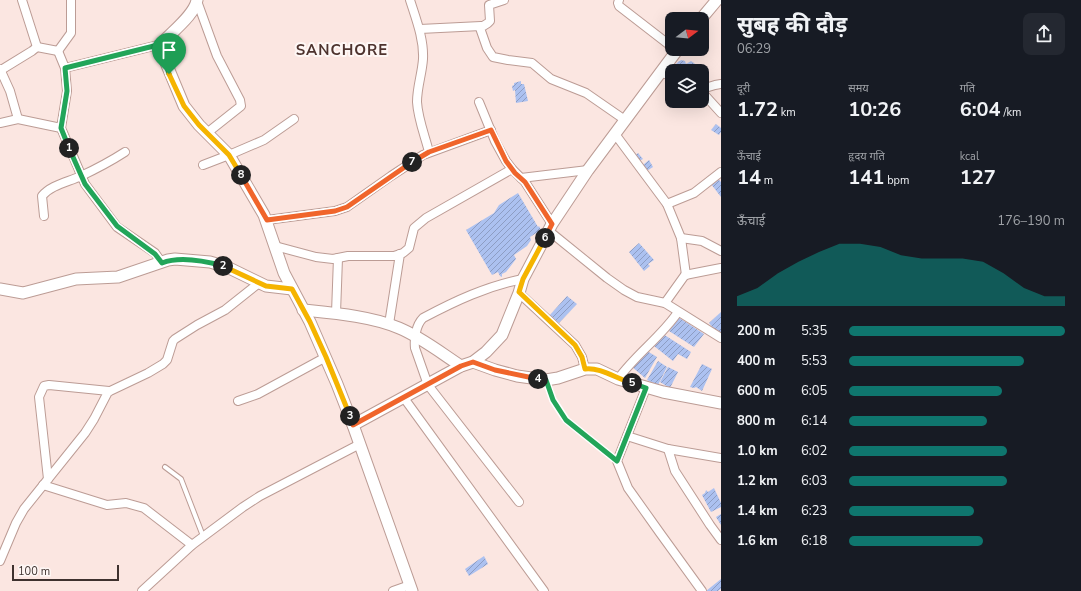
<!DOCTYPE html>
<html lang="hi">
<head>
<meta charset="utf-8">
<style>
	body { margin:0; font-family:"Nunito Sans","Noto Sans Devanagari",sans-serif; background:#242831; color:#f1f3f6; height:100vh; display:flex; flex-direction:column; font-size:15px; white-space:nowrap }
	* { box-sizing:border-box; margin:0 }
	p { font-size:13px; color:#9ea1a6 }
	.icon { flex:none; width:22px; height:22px; fill:none; stroke:currentColor; stroke-width:2; stroke-linecap:round; stroke-linejoin:round }
	.map { position:relative; flex:1; overflow:hidden }
	.sheet { display:flex; flex-direction:column; background:#171b24; width:360px }
	.sheet>* { flex:none }
	.needle { width:26px; rotate:74deg }
	.buttons { position:absolute; left:665px; top:12px; display:grid; gap:8px }
	.buttons a { display:grid; place-items:center; width:44px; height:44px; border-radius:8px; background:#171b24; box-shadow:0 4px 16px #0002; font-size:20px }
	.scale { position:absolute; left:12px; bottom:10px; width:107px; box-sizing:border-box; padding-left:4px; border:2px solid #3e312e; border-top:0; font-size:11px; line-height:14px; white-space:nowrap; color:#3e312e; -webkit-text-stroke:3px #fef7f5; paint-order:stroke }
	.pin { position:absolute; display:grid; place-items:center; width:34px; height:34px; color:#fff; margin:-41px -17px; border-radius:50% 50% 50% 0; rotate:-45deg; box-shadow:0 0 4px #0007 }
	.pin .icon { rotate:45deg }
	.km { position:absolute; width:20px; height:20px; margin:-10px; border-radius:50%; background:#222; color:#fff; font-size:11px; line-height:20px; text-align:center }
	.round { display:grid; place-items:center; flex:none; width:42px; height:42px; border-radius:8px; background:#242831 }
	.summary { display:flex; align-items:center; justify-content:space-between; height:68px; padding:0 16px }
	h1 { font-size:22px; font-weight:700; line-height:30px }
	.figures { display:grid; grid-template-columns:repeat(3,1fr); gap:6px; height:68px; padding:4px 16px }
	.figures div { display:grid; align-content:center }
	.figures b { font-size:20px; font-weight:700 }
	.figures small { font-size:11px; font-weight:400 }
	.figures p { font-size:11px }
	.chart { height:112px; padding:8px 16px }
	.chart p { display:flex; justify-content:space-between }
	.chart svg { width:100%; height:72px; margin-top:4px; fill:#0f766e; opacity:.7 }
	ul { padding:0 16px; list-style:none; font-size:13px }
	li { display:grid; grid-template-columns:64px 48px 1fr; align-items:center; height:30px }
	li i { height:10px; border-radius:5px; background:#0f766e }
	main { display:flex; flex:1; min-height:0 }
	.map>svg:first-child { display:block }
</style>
</head>
<body>
<main>
<div class="map">
<svg width="721" height="591" viewBox="0 0 721 591">
	<defs>
		<pattern id="building-hatch" width="6" height="6" patternUnits="userSpaceOnUse"><rect width="6" height="6" fill="#acc1f0"/><path d="M-1 1l2-2M0 6l6-6M5 7l2-2" fill="none" stroke="#8d9dc3"/></pattern>
	</defs>
	<rect width="100%" height="100%" fill="#fbe6e1"/>
	<g fill="url(#building-hatch)">
		<path d="M681,60l4,1 1,3 5,-3 11,8 -2,2h-27l3,-3 -2,-2 5,-5h1z"/>
		<path d="M521,81v3h3l4,17 -12,2 -1,-13 -2,1 -1,-5 2,-1v-2z"/>
		<path d="M716,124l5,4v4l-2,3 -8,-5z"/>
		<path d="M638,153l5,6 -6,3 -4,-5z"/>
		<path d="M649,160l4,7 -8,5 -2,-7z"/>
		<path d="M718,179l3,3v15l-10,-13z"/>
		<path d="M518,193l20,34 1,-1 2,4 -11,7 1,3 -4,6 -13,9 2,4 -10,13 -4,2v3l-2,-1 -2,-4 -6,3 -26,-45 28,-17 5,-8z"/>
		<path d="M639,243l15,17 -6,4 2,2 -6,5 -15,-19z"/>
		<path d="M567,296l10,8 -18,19 -10,-7z"/>
		<path d="M721,312v25l-12,-14z"/>
		<path d="M678,317l26,17 -10,13 -25,-16z"/>
		<path d="M663,334l28,18 -4,7 -9,-5 -5,7 -19,-15z"/>
		<path d="M647,351l10,6 -12,21 -14,-12z"/>
		<path d="M658,361l9,6 -9,18 -11,-5z"/>
		<path d="M702,364l10,5 -10,22 -6,-4 -2,1 -4,-1z"/>
		<path d="M668,367l10,5 -8,16 -10,-6z"/>
		<path d="M714,488l7,15v4l-10,5 -9,-17 3,-2 1,-3 2,2z"/>
		<path d="M721,514v11l-5,-8z"/>
		<path d="M484,556l4,8 -19,12 -4,-7z"/>
		<path d="M721,579v10l-3,2h-12z"/>
	</g>
	<g fill="none" stroke-linecap="round" stroke-linejoin="round">
		<defs>
			<g id="lane">
				<path d="M547,380l6,19 12,21 52,41"/>
				<path d="M165,467l16,12 22,57"/>
			</g>
			<g id="street">
				<path d="M22,0l15,47"/>
				<path d="M198,0l-1,1 20,55 23,44 1,6 -34,27"/>
				<path d="M410,0c6,19 14,39 13,59 -1,15 -6,28 -6,43 1,17 8,34 12,50"/>
				<path d="M504,0l-15,5 1,16 -2,2 -8,5 7,20 6,9 15,3 24,3 19,16 35,14 39,27"/>
				<path d="M619,0l-1,3 1,3 53,41"/>
				<path d="M420,29l61,-3"/>
				<path d="M37,47l21,4"/>
				<path d="M58,51l7,17 2,23 -6,37 24,56 32,43 38,26 7,10"/>
				<path d="M58,51l13,-18v-33"/>
				<path d="M65,68l97,-24"/>
				<path d="M0,69l10,22 8,28"/>
				<path d="M1,70l31,-19 5,-4"/>
				<path d="M661,72l11,5"/>
				<path d="M702,89l13,-4 6,-1"/>
				<path d="M702,92l19,21"/>
				<path d="M479,102l16,39 11,20 6,8 13,13 27,42"/>
				<path d="M0,123l18,-4 43,9"/>
				<path d="M615,134l52,70 14,34 5,37"/>
				<path d="M203,165l26,-10 35,-15 30,-21"/>
				<path d="M521,178l67,-8"/>
				<path d="M667,204l27,-11 27,-21"/>
				<path d="M44,216l-2,-20c9,-11 26,-14 39,-20 15,-7 30,-15 44,-24"/>
				<path d="M267,220l68,-9 12,-4 44,-31 32,-21 68,-25"/>
				<path d="M549,231l58,47 17,12 13,7 28,6 56,35"/>
				<path d="M681,238l21,3 19,10"/>
				<path d="M275,246l41,11 17,2 15,-3h46l9,-3 6,-5 5,-20 12,-10 86,-49"/>
				<path d="M519,293l56,52 7,12 3,12"/>
				<path d="M665,303l20,-28 36,-7"/>
				<path d="M336,313l2,-55"/>
				<path d="M389,324l11,-70"/>
				<path d="M618,379c18,-25 43,-42 60,-67"/>
				<path d="M646,388l-29,73 11,27 32,45 42,58"/>
				<path d="M404,398l140,193"/>
				<path d="M238,401l20,-7 68,-37"/>
				<path d="M627,436l41,13 53,9"/>
				<path d="M668,449l7,22 35,54 11,15"/>
				<path d="M48,479l-9,-82 5,-11 5,-1 60,6"/>
				<path d="M43,485l64,20 19,-2 18,5 48,37"/>
				<path d="M519,502l-91,-117 -13,-37c-1,-10 1,-23 8,-30 32,-17 64,-32 100,-39"/>
				<path d="M0,561l16,-38 8,-14 61,-76 9,-14 14,-27 40,-19 15,-9 4,-4 6,-19 2,-2 22,-14 28,-15 34,-27"/>
				<path d="M142,591l50,-46 51,-38 17,-11 100,-52"/>
				<path d="M393,591l17,-6"/>
			</g>
			<g id="secondary">
				<path d="M197,0c-2,14 -24,31 -33,41l-2,3 2,14 20,48 15,19 30,30 35,60 20,58 26,49 27,62 16,41 59,166"/>
				<path d="M701,19l16,-19"/>
				<path d="M0,289l23,4 53,-14 42,-2 50,-17 7,-1 35,3 17,5 39,19 26,3"/>
				<path d="M303,310c29,3 68,6 96,18 22,9 42,25 62,38"/>
				<path d="M473,362l22,8 22,6 29,4 12,-2 27,-9h12l21,10 45,13 58,11"/>
				<path d="M353,425l108,-59 12,-4 13,-10 16,-17 17,-42 4,-14 29,-55 36,-54 90,-121"/>
			</g>
		</defs>
		<use href="#lane" stroke="#bc9c95" stroke-width="6"/>
		<use href="#street" stroke="#bc9c95" stroke-width="10"/>
		<use href="#secondary" stroke="#bc9c95" stroke-width="13"/>
		<use href="#lane" stroke="#fff" stroke-width="4"/>
		<use href="#street" stroke="#fff" stroke-width="8"/>
		<use href="#secondary" stroke="#fff" stroke-width="11"/>
	</g>
	<g fill="none" stroke-linecap="round" stroke-linejoin="round">
		<defs>
			<path id="split-1" d="M69,148l-8,-20 6,-37 -2,-23 97,-24 2,14 5,16"/>
			<path id="split-2" d="M69,148l16,36 32,42 38,28 7,9c18,-7 43,-2 61,3"/>
			<path id="split-3" d="M223,266l43,20 26,3 18,33 16,35 24,59"/>
			<path id="split-4" d="M350,416l3,9 108,-59 12,-4 22,8 43,9"/>
			<path id="split-5" d="M538,379l8,1 7,20 13,20 51,41 29,-73 -14,-5"/>
			<path id="split-6" d="M545,238l-22,41 -4,13 56,53 7,12 3,12c15,-2 32,10 47,14"/>
			<path id="split-7" d="M412,162l17,-10 62,-22 15,31 9,12 10,9 27,42 -7,14"/>
			<path id="split-8" d="M241,175l26,45 68,-9 12,-4 65,-45"/>
			<path id="split-9" d="M169,74l15,32 15,19 30,30 12,20"/>
		</defs>
		<use href="#split-1" stroke="#fff" stroke-width="8"/>
		<use href="#split-2" stroke="#fff" stroke-width="8"/>
		<use href="#split-3" stroke="#fff" stroke-width="8"/>
		<use href="#split-4" stroke="#fff" stroke-width="8"/>
		<use href="#split-5" stroke="#fff" stroke-width="8"/>
		<use href="#split-6" stroke="#fff" stroke-width="8"/>
		<use href="#split-7" stroke="#fff" stroke-width="8"/>
		<use href="#split-8" stroke="#fff" stroke-width="8"/>
		<use href="#split-9" stroke="#fff" stroke-width="8"/>
		<use href="#split-1" stroke="#22a559" stroke-width="5"/>
		<use href="#split-2" stroke="#22a559" stroke-width="5"/>
		<use href="#split-3" stroke="#f5b400" stroke-width="5"/>
		<use href="#split-4" stroke="#f0652b" stroke-width="5"/>
		<use href="#split-5" stroke="#22a559" stroke-width="5"/>
		<use href="#split-6" stroke="#f5b400" stroke-width="5"/>
		<use href="#split-7" stroke="#f0652b" stroke-width="5"/>
		<use href="#split-8" stroke="#f0652b" stroke-width="5"/>
		<use href="#split-9" stroke="#f5b400" stroke-width="5"/>
	</g>
	<g text-anchor="middle" dominant-baseline="central" stroke-width="4" stroke-linejoin="round" paint-order="stroke">
		<g font-size="15" font-weight="bold" letter-spacing="1" fill="#4e332e" stroke="#fef7f5">
			<text x="342" y="50">SANCHORE</text>
		</g>
	</g>
</svg>
<div class="buttons">
<a><svg class="needle" viewBox="-14 -14 28 28"><path d="M0-13l5 13h-10z" fill="#e53935"/><path d="M0 13l5-13h-10z" fill="#9ea1a6"/></svg></a>
<a><svg class="icon" aria-label="layers" viewBox="0 0 24 24"><path d="M12 4l9 5-9 5-9-5zM3 14l9 5 9-5"/></svg></a>
</div>
<div class="scale">100 m</div>
<div class="pin" style="left:169px;top:74px;background:#1e9e55"><svg class="icon" aria-label="arrive" viewBox="0 0 24 24"><path d="M6 21V4h12l-3 4 3 4H6"/></svg></div>
<b class="km" style="left:69px;top:148px">1</b>
<b class="km" style="left:223px;top:266px">2</b>
<b class="km" style="left:350px;top:416px">3</b>
<b class="km" style="left:538px;top:379px">4</b>
<b class="km" style="left:632px;top:383px">5</b>
<b class="km" style="left:545px;top:238px">6</b>
<b class="km" style="left:412px;top:162px">7</b>
<b class="km" style="left:241px;top:175px">8</b>
</div>
<section class="sheet">
<div class="summary"><div><h1>सुबह की दौड़</h1><p>06:29</p></div><a class="round"><svg class="icon" aria-label="share" viewBox="0 0 24 24"><path d="M12 15V3M7 8l5-5 5 5M5 13v7h14v-7"/></svg></a></div>
<div class="figures">
<div><p>दूरी</p><b>1.72<small> km</small></b></div>
<div><p>समय</p><b>10:26</b></div>
<div><p>गति</p><b>6:04<small> /km</small></b></div>
</div>
<div class="figures">
<div><p>ऊँचाई</p><b>14<small> m</small></b></div>
<div><p>हृदय गति</p><b>141<small> bpm</small></b></div>
<div><p>kcal</p><b>127</b></div>
</div>
<div class="chart"><p><span>ऊँचाई</span>176–190 m</p>
<svg viewBox="0 0 160 44" preserveAspectRatio="none"><path d="M0 44V38L10 33L20 24L30 17L40 11L50 6L60 6L70 8L80 13L90 15L100 15L110 15L120 17L130 24L140 33L150 38L160 38V44z"/></svg>
</div>
<ul>
<li><b>200 m</b>5:35<i style="width:100%"></i></li>
<li><b>400 m</b>5:53<i style="width:81%"></i></li>
<li><b>600 m</b>6:05<i style="width:71%"></i></li>
<li><b>800 m</b>6:14<i style="width:64%"></i></li>
<li><b>1.0 km</b>6:02<i style="width:73%"></i></li>
<li><b>1.2 km</b>6:03<i style="width:73%"></i></li>
<li><b>1.4 km</b>6:23<i style="width:58%"></i></li>
<li><b>1.6 km</b>6:18<i style="width:62%"></i></li>
</ul>
</section>
</main>
</body>
</html>
